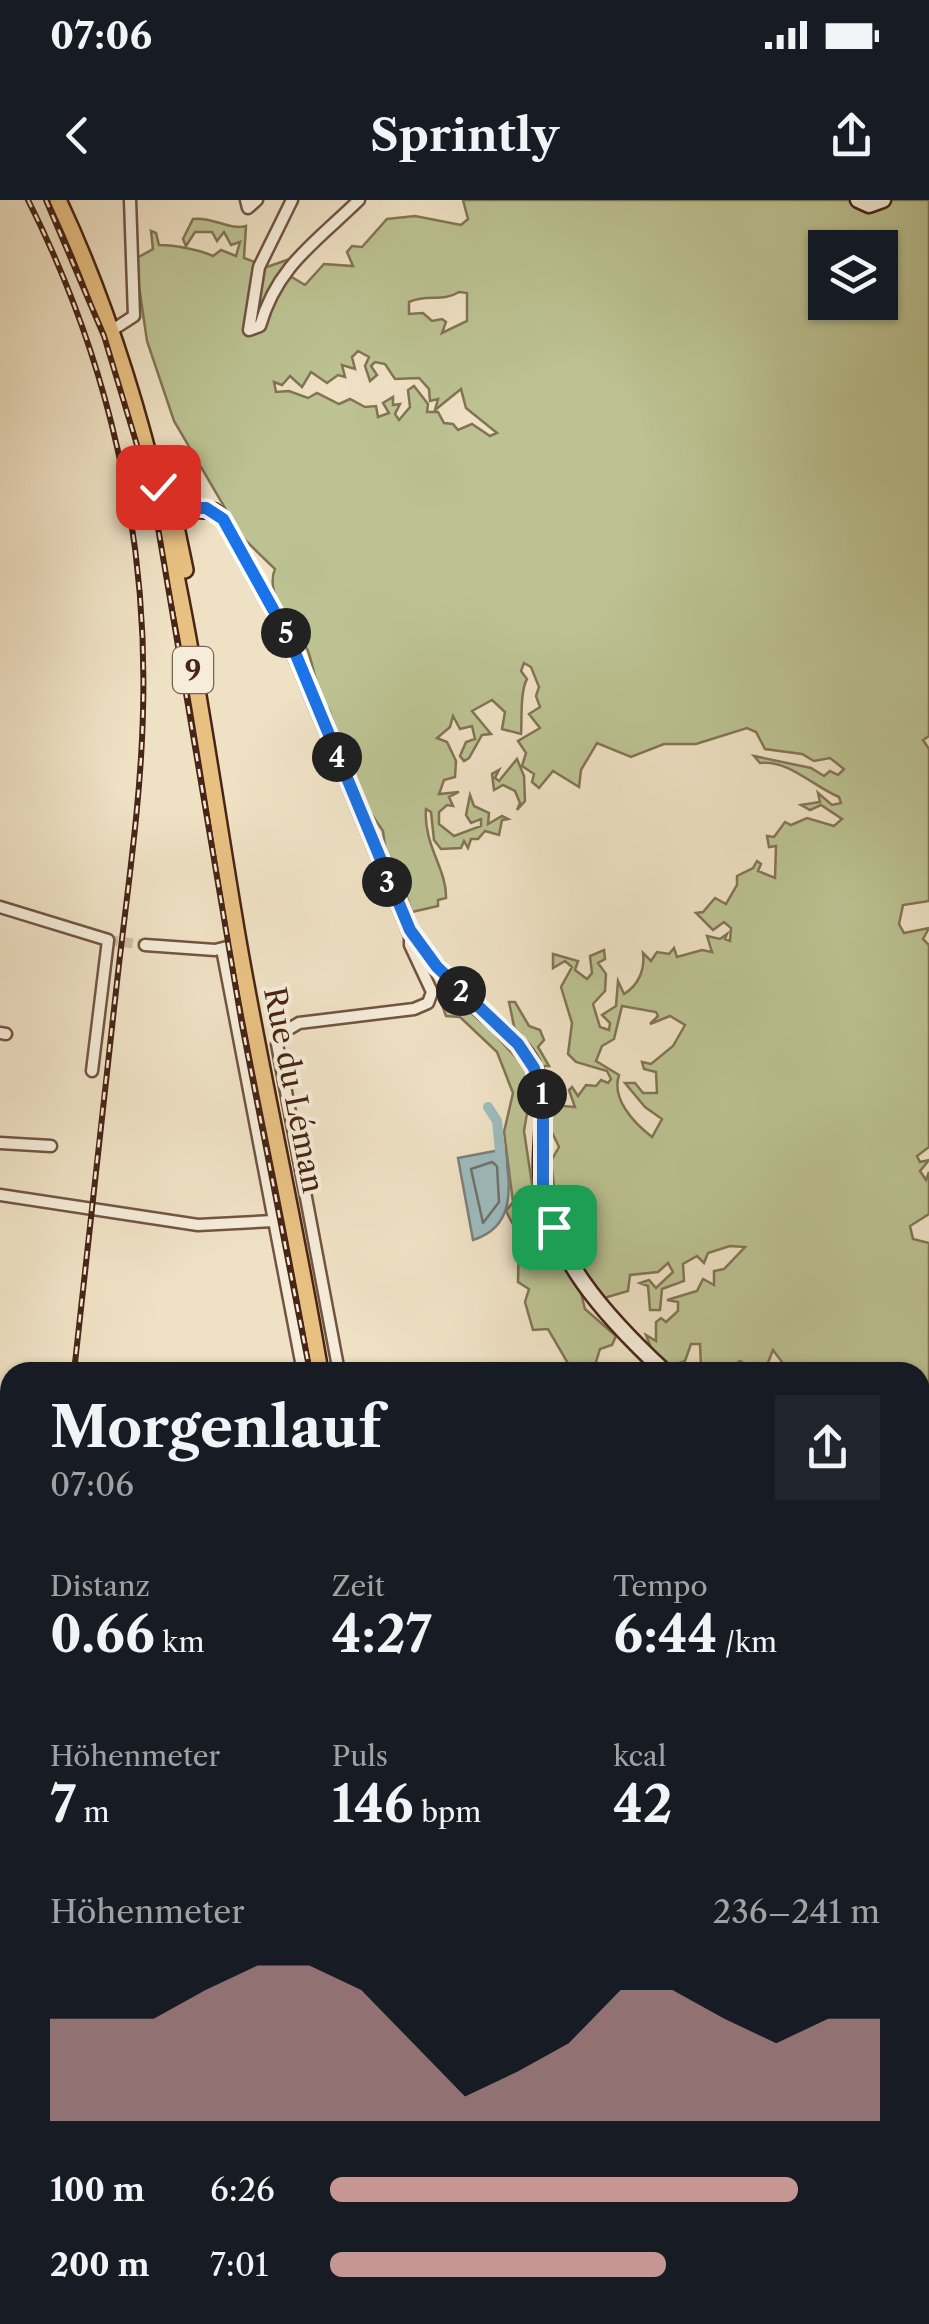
<!DOCTYPE html>
<html lang="de">
<head>
<meta charset="utf-8">
<style>
	body { margin:0; font-family:"Libre Caslon Text",serif; background:#20242c; color:#f1f3f6; height:100vh; display:flex; flex-direction:column; font-size:38px; white-space:nowrap }
	* { box-sizing:border-box; margin:0 }
	p { font-size:32px; color:#9ea1a6 }
	.icon { flex:none; width:55px; height:55px; fill:none; stroke:currentColor; stroke-width:2; stroke-linecap:round; stroke-linejoin:round }
	.map { position:relative; flex:1; overflow:hidden }
	.panel { position:absolute; left:0px; top:1162px; width:930px; height:962px; display:flex; flex-direction:column; background:#171b24; border-radius:30px 30px 0 0; box-shadow:0 2px 8px #0004 }
	.panel>* { flex:none }
	.buttons { position:absolute; left:808px; top:30px; display:grid; gap:20px }
	.buttons a { display:grid; place-items:center; width:90px; height:90px; border-radius:0px; background:#171b24; box-shadow:0 2px 8px #0004; font-size:50px }
	.pin { position:absolute; display:grid; place-items:center; width:85px; height:85px; color:#fff; margin:-42px; border-radius:20px; box-shadow:0 5px 15px #0006 }
	.km { position:absolute; width:50px; height:50px; margin:-25px; border-radius:50%; background:#222; color:#fff; font-size:28px; line-height:50px; text-align:center }
	.round { display:grid; place-items:center; flex:none; width:105px; height:105px; border-radius:0px; background:#20242c }
	.summary { display:flex; align-items:center; justify-content:space-between; height:170px; padding:0 50px }
	h1 { font-size:55px; font-weight:700; line-height:75px }
	.figures { display:grid; grid-template-columns:repeat(3,1fr); gap:15px; height:170px; padding:10px 50px }
	.figures div { display:grid; align-content:center }
	.figures b { font-size:50px; font-weight:700 }
	.figures small { font-size:28px; font-weight:400 }
	.figures p { font-size:28px }
	.chart { height:280px; padding:20px 50px }
	.chart p { display:flex; justify-content:space-between }
	.chart svg { width:100%; height:180px; margin-top:10px; fill:#c59692; opacity:.7 }
	ul { padding:0 50px; list-style:none; font-size:32px }
	li { display:grid; grid-template-columns:160px 120px 1fr; align-items:center; height:75px }
	li i { height:25px; border-radius:12px; background:#c59692 }
	.status { display:flex; justify-content:space-between; align-items:center; height:70px; padding:0 50px; background:#171b24; direction:ltr }
	.status svg { height:28px; fill:currentColor }
	header { display:flex; justify-content:space-between; align-items:center; height:130px; padding:0 50px; background:#171b24; font-size:45px; font-weight:700 }
	.map>svg:first-child { display:block }
</style>
</head>
<body>
<div class="status"><b>07:06</b><svg viewBox="0 0 49 12"><path d="M0 12V9h3v3zM5 12V6h3v6zM10 12V3h3v9zM15 12V0h3v12zM26 1h20v11H26zM47 4h2v5h-2z"/></svg></div>
<header><svg class="icon" aria-label="back" viewBox="0 0 24 24"><path d="M15 5l-7 7 7 7"/></svg>Sprintly<svg class="icon" aria-label="share" viewBox="0 0 24 24"><path d="M12 15V3M7 8l5-5 5 5M5 13v7h14v-7"/></svg></header>
<div class="map">
<svg width="929" height="2124" viewBox="0 0 929 2124">
	<rect width="100%" height="100%" fill="#efe1c4"/>
	<filter id="stains"><feTurbulence type="fractalNoise" baseFrequency=".002" numOctaves="4"/><feColorMatrix values="0 0 0 0 .2 0 0 0 0 .09 0 0 0 0 .02 0 0 0 .5 -.17"/></filter>
	<radialGradient id="worn" r=".72"><stop offset=".6" stop-color="#630" stop-opacity="0"/><stop offset="1" stop-color="#630" stop-opacity=".3"/></radialGradient>
	<g fill="#bcc292" stroke="#827454" stroke-width="2.5" fill-rule="evenodd">
		<path d="M463,0h466v536l-6,4 6,9v152l-26,4 -4,19 5,9 25,-5 -6,11 6,6v202l-12,9 3,6 9,-2 -9,11 6,9 3,-8v42l-19,12 3,13 16,4v250l-9,-6v-115h-149l11,-10 -9,-12 -6,15 -10,-2 1,9 -18,-11 -15,11h-45l6,-7 10,5 5,-3 -1,-23h-9l-6,17 -14,5 -20,-18 -5,-13 10,6v-19l5,-4 5,4 12,-11v-9l-11,-2 30,-9 6,-12 11,6v-14l10,-2 21,-22 -15,-1 -22,7 -4,10 -7,-7 -14,8 1,17 -22,8 -2,21h-10l-2,-24 -8,-3 9,-3 7,8 17,-16 -5,-9 -10,9 -28,3 -2,16 -24,7 -30,-41 -9,-36 -8,-9 -6,-51 8,-14 -10,-21 4,-21 22,2 -6,-17 3,-3 6,9 8,-11 10,1 5,-6 7,3 3,-4 -4,-8 -31,-9 -8,-8 4,-31 -11,-36 11,-20 -7,-6 -12,7v-14l25,7 -3,9 12,9 5,-6 -2,-17 14,-6 1,9 -7,4 8,11 -1,17 -12,13 7,23 9,3 1,-7 -8,-8 14,-9 2,-25 6,13c15,-9 21,-25 19,-41l8,8 6,-9 12,2 5,-6 3,9 25,-7 10,2 -5,-16 13,3 7,-5 -2,5 5,2 1,-13 -7,-6 -11,8 -17,-17 7,-1 12,-14 11,6 11,-19v-9l16,-8 4,-7 4,3 -3,7 17,7 1,-32 -7,1 -2,-11 7,1 11,-15 6,3 16,-7 27,8 8,-7 -21,-14 -11,5 -9,-5 19,-3 -2,-9 14,12 9,-2 -2,-6c-27,-11 -49,-37 -79,-34l-6,-7 57,12 13,8 6,-5 8,4 6,-6 -14,-11 -16,3 -12,-7 -37,-5 -9,-17 -9,-4 -51,16h-32l-33,13 -34,-14 -16,27 -2,17 -26,-16 -14,17 -7,-6 2,-8 -12,-8 4,-13 -8,-12 22,-13 -11,-14 11,-7 -4,-11 3,-9 -8,-20 -7,-4 -3,8 6,8c-7,12 -5,42 -6,55l-19,-5 3,-17 -13,-12 -20,11 19,23 -9,1 -13,23 -5,3 -4,-5 6,-14 9,-3 -3,-13 -12,3 -7,-13 -3,11 -13,11 10,4 9,19 -1,16 -11,3 -5,14 20,-2 -10,5 4,9 -6,-1 -8,7v12l15,12 27,-10v-7l-10,4 -5,-8 4,-20 4,11 15,7 -1,11 14,-8 6,3 -6,1 -3,15 -14,-4 -7,8h-7l-3,9 -4,-7 -3,7 -20,1 -7,-9 -3,-28 -5,-3c-3,36 21,60 20,89l-8,2v6l-26,6 -16,-45 -10,-13 -3,-23 -20,-29 -34,-92c-13,-18 -14,-39 -21,-59 -4,-10 -12,-8 -17,-17 -10,-19 -24,-48 -16,-65l-33,-32 -68,-116 -27,-80 -12,-82 18,-10 -2,-18 5,2 3,12c16,0 41,5 54,11l8,-6 15,6 4,-14 -9,3 -7,-13 -7,9 -5,-9h-17l-9,14 -3,-7 10,-20c19,-3 37,12 53,7l-2,32 23,9 20,-7 3,16 15,9 19,-21 29,2 -6,-14 5,-6 10,1 25,-28 28,-3 46,9 7,-6zM825,48h55v54h-55zM459,92l8,1v28l-25,12 4,-11 -4,-3 -10,2 -9,-8 -14,1v-12c20,-9 32,1 50,-10zM358,151l11,6 -4,9 5,15 7,-6 -6,-9 4,-4 10,2 10,15 24,-1 10,11 1,12 8,-2 -3,11 26,-21 5,19 31,25 -7,3 -18,-12 -14,6 -5,-6 -9,-1 -6,-11h-11l1,-8 -14,-18 -6,4 2,17 -11,13 -4,-6 5,-10 -7,1v-8l-10,6 6,10 -11,4 -2,-11 -11,1 -15,-8 -11,5 -22,-11 -9,5 -19,-7 -13,1 -2,-10 8,3 8,-9 12,11 9,-15 16,11 11,-8 7,2 -3,-12 13,4 -3,-12zM622,806l34,6 2,4 -8,8 20,-8 15,9 -12,21 -22,18 -9,-2 2,7 12,3 1,21h-14l-8,-10h-10l20,24 17,12 -10,18c-18,-14 -41,-38 -33,-62l-23,-14 6,-15 12,-7z"/>
		<path d="M517,559l7,17 1,25 -8,9 3,-7 -5,-12 -12,-6 -9,5 -2,-16 7,-4 -4,8 4,3z"/>
		<path d="M443,788l47,41 32,35 10,20 -8,47 13,86 23,46 19,22 6,24 31,27 -4,9 -12,4 -4,13 8,10h-31l-25,-43 -15,1 -8,-28 4,-13 -11,-7 1,-46 -13,-25 7,-9 -9,-70 9,-39 -16,-41 -37,-35 -14,-1 -8,-23z"/>
		<path d="M509,802h6l14,24 11,4 4,10 -6,7 11,19h-7l-27,-35z"/>
		<path d="M920,1376l9,7v325l-9,4z"/>
		<path d="M929,1748v376h-274v-9h265v-357z"/>
	</g>
	<path fill="#9dbbbd" stroke="#7b7f7a" stroke-width="2.5" d="M505,949c5,37 12,77 -32,91l-15,-82z"/>
	<g fill="none" stroke-linecap="round" stroke-linejoin="round">
		<path stroke="#72706a" stroke-width="2.5" d="M492,962l5,4 2,36 -16,21 -12,-54z"/>
		<path stroke="#9dbbbd" stroke-width="10" d="M488,907l9,14 4,41"/>
		<path stroke="#cebba1" stroke-width="10" stroke-dasharray="10 5" stroke-linecap="butt" d="M108,740l37,5"/>
		<defs>
			<g id="street">
				<path d="M246,0l2,8 9,-8"/>
				<path d="M292,0l-33,67 -10,63 11,-4c17,-60 56,-84 99,-126"/>
				<path d="M114,129l20,-13 -4,-116"/>
				<path d="M0,707l108,33 -16,131"/>
				<path d="M145,745l70,5 24,-6"/>
				<path d="M222,749l81,423"/>
				<path d="M0,833l6,1"/>
				<path d="M0,943l51,3"/>
				<path d="M0,995l198,30 75,-4"/>
				<path d="M339,1172l-62,-328 7,-12 15,-9 115,-14 14,-6 4,-11 -22,-47v-14"/>
				<path d="M0,1494l10,-1"/>
				<path d="M257,2124l1,-9"/>
				<path d="M292,2124l1,-9"/>
			</g>
			<g id="secondary">
				<path d="M858,0l11,5 14,-5"/>
				<path d="M164,308l50,3 9,8 66,120 121,292c19,30 44,54 71,79 18,16 41,33 52,55 17,33 7,69 8,105 4,83 67,149 124,202"/>
				<path d="M920,1915l9,76"/>
			</g>
			<g id="primary">
				<path d="M58,0c112,239 136,484 180,741 25,144 58,287 82,431"/>
				<path d="M162,260l23,110"/>
				<path d="M274,2124l1,-9"/>
			</g>
		</defs>
		<use href="#street" stroke="#725442" stroke-width="15"/>
		<use href="#secondary" stroke="#482516" stroke-width="19"/>
		<use href="#primary" stroke="#482516" stroke-width="20"/>
		<use href="#street" stroke="#f5ecd9" stroke-width="10"/>
		<use href="#secondary" stroke="#f5ecd9" stroke-width="14"/>
		<use href="#primary" stroke="#e8c082" stroke-width="15"/>
		<defs>
			<g id="rail">
				<path d="M28,0c80,159 120,333 115,511 -2,91 -16,181 -26,271 -15,130 -29,260 -43,390"/>
				<path d="M46,0l58,136 49,162 89,527 68,347"/>
				<path d="M3,1801l7,-60"/>
				<path d="M0,1877l10,-90"/>
				<path d="M263,2124l1,-9"/>
			</g>
		</defs>
		<use href="#rail" stroke="#482516" stroke-width="6"/>
		<use href="#rail" stroke="#f5ecd9" stroke-width="2.5" stroke-dasharray="8" stroke-linecap="butt"/>
	</g>
	<g fill="none" stroke-linecap="round" stroke-linejoin="round">
		<defs>
			<path id="route" d="M158,287l5,21h43l17,11 66,119 121,292 27,37 81,77 16,24 9,36v83l11,40"/>
		</defs>
		<use href="#route" stroke="#fff" stroke-width="20"/>
		<use href="#route" stroke="#1a73e8" stroke-width="12"/>
	</g>
	<g text-anchor="middle" dominant-baseline="central" stroke-width="8" stroke-linejoin="round" paint-order="stroke">
		<rect fill="#f5ecd9" stroke="#7c6150" stroke-width="2.5" x="173" y="447" width="40" height="46" rx="8"/>
		<g font-size="28" font-weight="bold" fill="#482516">
			<text x="193" y="470">9</text>
		</g>
		<g font-size="30" fill="#482516" stroke="#f5ecd9">
			<text transform="translate(294 890) rotate(79)">Rue du Léman</text>
		</g>
	</g>
	<rect width="100%" height="100%" filter="url(#stains)"/>
	<rect width="100%" height="100%" fill="url(#worn)"/>
</svg>
<div class="buttons">
<a><svg class="icon" aria-label="layers" viewBox="0 0 24 24"><path d="M12 4l9 5-9 5-9-5zM3 14l9 5 9-5"/></svg></a>
</div>
<div class="pin" style="left:554px;top:1027px;background:#1e9e55"><svg class="icon" aria-label="arrive" viewBox="0 0 24 24"><path d="M6 21V4h12l-3 4 3 4H6"/></svg></div>
<div class="pin" style="left:158px;top:287px;background:#d93025"><svg class="icon" aria-label="check" viewBox="0 0 24 24"><path d="M5 12l5 5 9-10"/></svg></div>
<b class="km" style="left:542px;top:894px">1</b>
<b class="km" style="left:461px;top:791px">2</b>
<b class="km" style="left:387px;top:682px">3</b>
<b class="km" style="left:337px;top:557px">4</b>
<b class="km" style="left:286px;top:433px">5</b>
<section class="panel">
<div class="summary"><div><h1>Morgenlauf</h1><p>07:06</p></div><a class="round"><svg class="icon" aria-label="share" viewBox="0 0 24 24"><path d="M12 15V3M7 8l5-5 5 5M5 13v7h14v-7"/></svg></a></div>
<div class="figures">
<div><p>Distanz</p><b>0.66<small> km</small></b></div>
<div><p>Zeit</p><b>4:27</b></div>
<div><p>Tempo</p><b>6:44<small> /km</small></b></div>
</div>
<div class="figures">
<div><p>Höhenmeter</p><b>7<small> m</small></b></div>
<div><p>Puls</p><b>146<small> bpm</small></b></div>
<div><p>kcal</p><b>42</b></div>
</div>
<div class="chart"><p><span>Höhenmeter</span>236–241 m</p>
<svg viewBox="0 0 160 44" preserveAspectRatio="none"><path d="M0 44V19L10 19L20 19L30 12L40 6L50 6L60 12L70 25L80 38L90 32L100 25L110 12L120 12L130 19L140 25L150 19L160 19V44z"/></svg>
</div>
<ul>
<li><b>100 m</b>6:26<i style="width:85%"></i></li>
<li><b>200 m</b>7:01<i style="width:61%"></i></li>
</ul>
</section>
</div>
</body>
</html>
